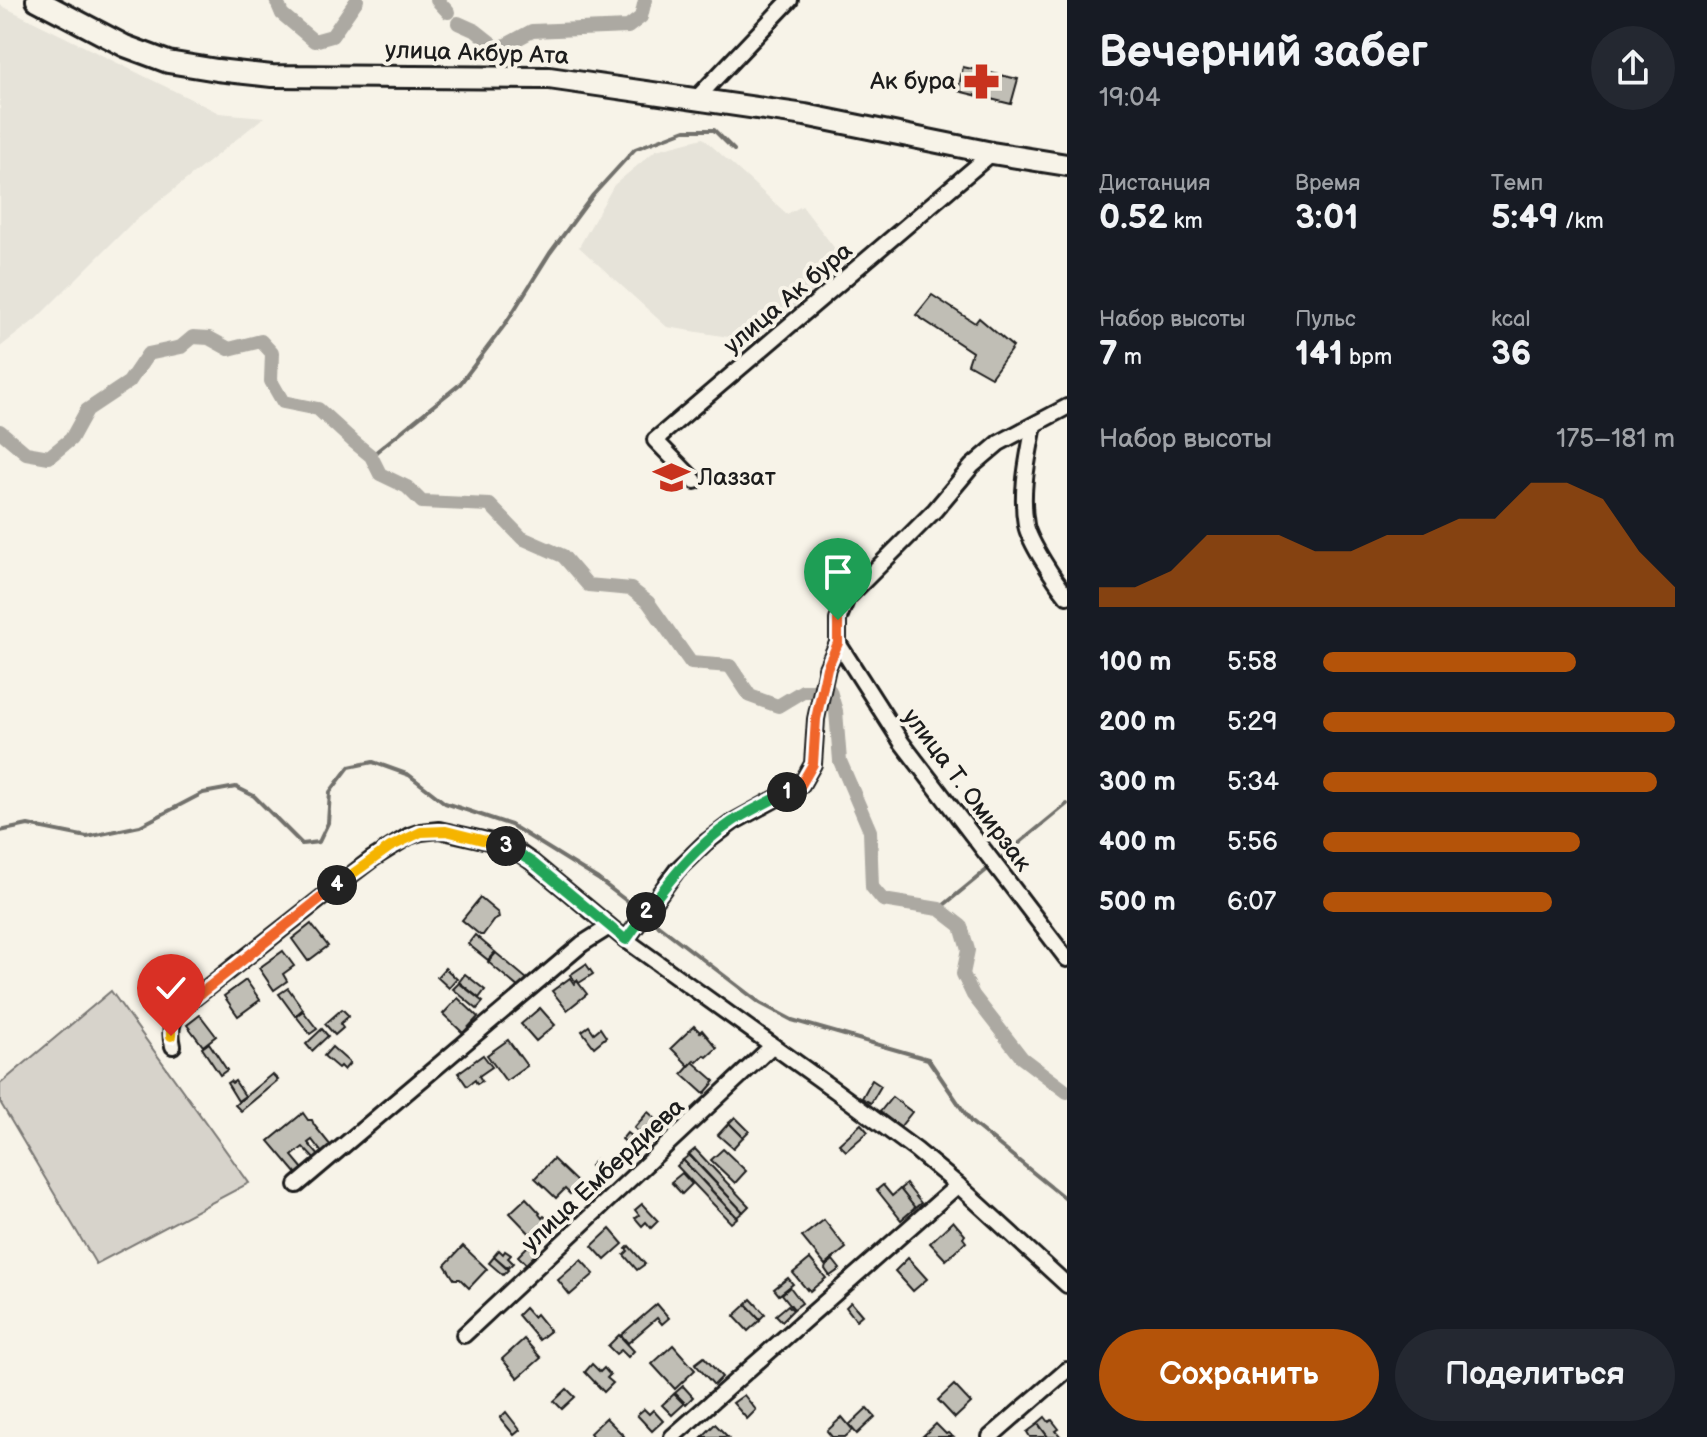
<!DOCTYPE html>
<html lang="ru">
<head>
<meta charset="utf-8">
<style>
	body { margin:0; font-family:"Balsamiq Sans",sans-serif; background:#242831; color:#f1f3f6; height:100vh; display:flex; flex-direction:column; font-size:30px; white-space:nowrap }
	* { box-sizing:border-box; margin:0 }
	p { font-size:26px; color:#9ea1a6 }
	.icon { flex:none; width:44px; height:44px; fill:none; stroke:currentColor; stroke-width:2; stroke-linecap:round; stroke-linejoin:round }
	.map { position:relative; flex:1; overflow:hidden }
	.side { display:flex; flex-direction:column; background:#171b24; width:640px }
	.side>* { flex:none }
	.pin { position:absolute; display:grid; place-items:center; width:68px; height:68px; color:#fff; margin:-82px -34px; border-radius:50% 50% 50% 0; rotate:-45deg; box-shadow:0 0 8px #0007 }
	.pin .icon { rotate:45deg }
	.km { position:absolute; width:40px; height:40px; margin:-20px; border-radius:50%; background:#222; color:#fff; font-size:22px; line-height:40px; text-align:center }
	.round { display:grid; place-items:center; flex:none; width:84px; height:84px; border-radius:42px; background:#242831 }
	.head { display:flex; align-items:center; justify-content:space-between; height:136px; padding:0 32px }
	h1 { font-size:44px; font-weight:700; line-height:60px }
	.metrics { display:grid; grid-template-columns:repeat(3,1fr); gap:12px; height:136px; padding:8px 32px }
	.metrics div { display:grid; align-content:center }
	.metrics b { font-size:34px; font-weight:700 }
	.metrics small { font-size:22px; font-weight:400 }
	.metrics p { font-size:22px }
	.chart { height:224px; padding:16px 32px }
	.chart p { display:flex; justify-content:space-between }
	.chart svg { width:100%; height:144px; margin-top:8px; fill:#b45309; opacity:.7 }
	.cta { display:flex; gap:16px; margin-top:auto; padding:16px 32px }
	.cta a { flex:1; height:92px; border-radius:48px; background:#b45309; color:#fff; font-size:32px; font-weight:700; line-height:92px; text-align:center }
	.cta a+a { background:#242831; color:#f1f3f6 }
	ul { padding:0 32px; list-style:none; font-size:26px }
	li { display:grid; grid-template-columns:128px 96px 1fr; align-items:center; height:60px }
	li i { height:20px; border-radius:10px; background:#b45309 }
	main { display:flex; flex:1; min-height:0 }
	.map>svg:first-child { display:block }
</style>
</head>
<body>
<main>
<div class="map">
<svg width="1067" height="1437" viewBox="0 0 1067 1437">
	<rect width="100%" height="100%" fill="#f7f3e8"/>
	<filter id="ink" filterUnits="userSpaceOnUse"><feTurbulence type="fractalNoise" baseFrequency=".0125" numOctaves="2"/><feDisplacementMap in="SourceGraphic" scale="16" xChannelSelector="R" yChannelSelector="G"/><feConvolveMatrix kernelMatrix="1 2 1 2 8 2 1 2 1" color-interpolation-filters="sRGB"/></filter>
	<g filter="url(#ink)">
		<g fill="#e6e3d9">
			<path d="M0,5l219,108 45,4 -134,108 -94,94 -36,28z"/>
			<path d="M703,138l84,76 15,-8 44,57 -93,78 -86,-14 -88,-80 35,-62 42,-35z"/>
		</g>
		<path fill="#d7d3cb" stroke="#7a7874" stroke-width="2" d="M111,991l138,192 -153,81 -96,-162v-18z"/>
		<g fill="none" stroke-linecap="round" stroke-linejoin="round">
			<g stroke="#72716c" stroke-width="4">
				<path d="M371,456l89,-72 46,-61 44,-70 43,-58 42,-46 50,-19h29l20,20"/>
				<path d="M0,831l28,-6 59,12 53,-11 63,-33 33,-6 18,9 48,48 17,-2 9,-19 2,-31 19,-25 24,-5 36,13 36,28 66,22 87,54 39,30"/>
				<path d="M939,909l128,-105"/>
				<path d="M654,922l106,81 32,17 136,39 43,63 96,78"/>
			</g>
			<g stroke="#aca9a2" stroke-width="14">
				<path d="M276,0l6,14 32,27 18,-5 25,-36"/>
				<path d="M437,0l11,12"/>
				<path d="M458,23l18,8 19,15h9l28,-15 96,-4 13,-10 4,-17"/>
				<path d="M0,431l26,22 23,4 22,-18 16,-29 42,-28 19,-28 33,-7 12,-10 16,1 20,11 32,-8 11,12 -1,28 12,21 35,7 36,33 17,14 9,18 27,13 15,15 68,3 32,33 41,18 25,29 43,4 17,13 43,61 39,3 20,30 28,10 25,-15h27l6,20 4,50 30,70 2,56 11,13 56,9 22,17 7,24 -5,24 10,21 49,63 45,34"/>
			</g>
		</g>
		<g fill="#c0beb5" stroke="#1c1c1c" stroke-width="2">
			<path d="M963,67l55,12 -7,25 -53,-13z"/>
			<path d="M932,295l43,28 4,-5 34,29 -22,30 -23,-13 4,-12 -56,-37z"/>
			<path d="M480,898l18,15 1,5 -6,3 -10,14h-3l-18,-15z"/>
			<path d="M311,924l17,22 -20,15 -16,-22z"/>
			<path d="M475,935l20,17 -7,8 -20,-16z"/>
			<path d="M283,951l11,15 -11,8 4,7 -13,9 -15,-22z"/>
			<path d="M496,953l31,26 -8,9 -31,-26z"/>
			<path d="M586,964l7,10 -14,9 -2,-3 -2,1 -5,-6z"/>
			<path d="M445,968l12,11 -8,9 -12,-11z"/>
			<path d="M465,974l20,16 -6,8 -20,-16z"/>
			<path d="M570,978l4,6 3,-3 10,13 -20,16 -15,-19z"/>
			<path d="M246,980l14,20 -22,16 -14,-20z"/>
			<path d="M459,983l24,19 -6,7 -24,-20z"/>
			<path d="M288,988l15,21 -8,7 -16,-22z"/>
			<path d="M458,998l20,19 -15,16 -20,-19z"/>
			<path d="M540,1008l15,17 -19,16 -15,-17z"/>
			<path d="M342,1009l7,7 -9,8 3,4 -8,7 -10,-11z"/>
			<path d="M303,1011l14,18 -7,5 -14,-18z"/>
			<path d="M200,1015l16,21 -13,10 -16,-21z"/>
			<path d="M589,1026l5,7 6,-5 6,9 -12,10 -12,-16z"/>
			<path d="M694,1026l6,6 2,-2 15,18 -10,9 -3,-2 -7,7 -2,-2 -6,6 -18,-18z"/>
			<path d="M322,1029l6,7 -16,15 -6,-7z"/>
			<path d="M508,1040l19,26 -21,15 -19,-26z"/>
			<path d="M209,1043l18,27 -7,5 -18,-27z"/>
			<path d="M332,1047l18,16 -6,7 -4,-4 -2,2 -14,-12z"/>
			<path d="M483,1055l9,12 -13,9 3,5 -5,3 -2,-4 -8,6 -9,-13z"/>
			<path d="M693,1062l22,19 -11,13 -22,-20z"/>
			<path d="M272,1074l6,6 -37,31 -6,-6z"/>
			<path d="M872,1080l9,6 -10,17 -9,-5z"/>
			<path d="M230,1081l2,2 3,-2 10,15 -7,5 -11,-18z"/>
			<path d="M892,1097l20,15 -12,15 -20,-15z"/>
			<path d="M648,1112l17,15 -14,16 -17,-15z"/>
			<path d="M303,1113l5,7h4l2,5 17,21 -8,8 -11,-14 -4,3 12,14 -4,4 -13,-14 -11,9 11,13 -6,5 -28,-33z"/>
			<path d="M735,1117l14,14 -6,6 -14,-14z"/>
			<path d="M729,1123l14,14 -10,11 -15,-13z"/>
			<path d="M861,1124l7,8 -22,19 -7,-7z"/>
			<path d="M627,1133l14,11 -5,6 -14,-11z"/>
			<path d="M695,1149l54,57 -6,6 -54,-58z"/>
			<path d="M723,1149l23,22 -11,12 -24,-23z"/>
			<path d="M689,1155l54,57 -6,5 -54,-57z"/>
			<path d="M553,1159l26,25 -9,10 -5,-5 -9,9 -21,-20z"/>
			<path d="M596,1160l14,14 -6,5 -14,-13z"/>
			<path d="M683,1160l54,58 -6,5 -54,-57z"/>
			<path d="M682,1173l10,11 -10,10 -11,-12z"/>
			<path d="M906,1184l15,19 -6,5 -15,-19z"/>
			<path d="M883,1185l9,11 8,-7 15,19 -14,12 -24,-30z"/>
			<path d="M526,1198l14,15 -1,1 3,4 2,-2 8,7 -17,16 -25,-26z"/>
			<path d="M642,1204l16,17 -7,7 -5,-6 -4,4 -7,-8 4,-3 -4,-5z"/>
			<path d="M824,1220l22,28 -21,17 -23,-28z"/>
			<path d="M953,1221l12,14 -2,3 3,4 -20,18 -16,-17z"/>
			<path d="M610,1229l13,15 -18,16 -13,-14z"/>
			<path d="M532,1242l8,8 -14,14 -8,-8z"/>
			<path d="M463,1246l24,23 -18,19 -9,-9h-6l-9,-14z"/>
			<path d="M629,1246l16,18 -8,6 -13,-15 4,-4 -2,-2z"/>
			<path d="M499,1250l4,4 2,-3 6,4 -3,3 5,5 -5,5 -14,-12z"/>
			<path d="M494,1257l14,13 -5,5 -14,-12z"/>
			<path d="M908,1258l19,21 -14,12 -18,-20z"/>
			<path d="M810,1259l16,19 -16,13 -2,-3 -1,2 -14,-17z"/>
			<path d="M581,1260l13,14 -24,21 -12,-15z"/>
			<path d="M833,1260l7,9 -10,7 -5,-7 1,-3z"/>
			<path d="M788,1278l5,6 -14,11 -5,-6z"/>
			<path d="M790,1287l12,16 -8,6 -12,-15z"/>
			<path d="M751,1299l14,15 -5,5 -14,-15z"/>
			<path d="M851,1302l11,13 -6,5 -10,-13z"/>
			<path d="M657,1304l12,14 -7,6 -5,-6 -29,25 -7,-8z"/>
			<path d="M746,1305l14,15 -12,11 -14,-15z"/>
			<path d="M788,1305l5,5 -11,11 -6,-6z"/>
			<path d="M525,1308l8,9 3,-3 14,17 -11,9 -21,-25z"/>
			<path d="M619,1335l15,16 -6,6 -7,-7 -5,4 -8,-8z"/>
			<path d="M524,1339l17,19 -23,20 -16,-19z"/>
			<path d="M673,1345l22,25 -20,19 -23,-25z"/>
			<path d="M704,1357l18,20 -8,8 -19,-21z"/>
			<path d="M592,1364l8,8 4,-4 6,7 -3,3 6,5 -9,9 -19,-20z"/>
			<path d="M954,1385l17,18 -16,15 -17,-18z"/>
			<path d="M683,1386l10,11 -7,7 -11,-11z"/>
			<path d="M567,1389l8,8 -13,12 -8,-8z"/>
			<path d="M674,1394l10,10 -12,11 -10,-10z"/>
			<path d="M744,1395l12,15 -9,9 -14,-16z"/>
			<path d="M867,1408l8,9 -18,17 -8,-9z"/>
			<path d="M644,1409l5,5 4,-4 10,11 -11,10 -15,-16z"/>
			<path d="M506,1412l14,18 -6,5 -14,-17z"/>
			<path d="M842,1417l11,13 -8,7h-13l-5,-6z"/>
			<path d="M1045,1417l4,5 3,-2 7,9 -3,2 5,6h-13l-10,-14z"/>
			<path d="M606,1418l18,18 -1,1h-30l-3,-4z"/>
			<path d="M715,1424l13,13h-26z"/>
			<path d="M936,1424l10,10 2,-1 5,4h-31z"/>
			<path d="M1038,1424l10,13h-18l-3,-5z"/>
		</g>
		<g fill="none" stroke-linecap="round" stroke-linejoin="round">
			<defs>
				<g id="street">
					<path d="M695,100l95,-100"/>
					<path d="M1034,425c-6,33 -14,66 -8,100 3,17 30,57 41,71"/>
					<path d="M695,481l-40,-41 337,-287"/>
					<path d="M838,643l64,100 165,216"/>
					<path d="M626,940l51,-70 28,-27 28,-21 68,-37 12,-21 3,-45 11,-51 11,-25v-23l9,-22 88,-88 37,-44 27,-23 68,-36"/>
					<path d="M173,1046c-4,-18 -1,-27 11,-40l150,-118 38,-29 37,-23 12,-4 18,-2 62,14 14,6 17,12 94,78 210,151 80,59 42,35 109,100"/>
					<path d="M297,1185l285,-241 27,-17"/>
					<path d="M464,1335l308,-289"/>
					<path d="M672,1437l286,-252"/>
					<path d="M990,1437l77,-67"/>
				</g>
				<path id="secondary" d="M37,0l88,46 43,16 49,8 55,6 277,2 256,37 187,38 75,12"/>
			</defs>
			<use href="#street" stroke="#1c1c1c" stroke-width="20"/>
			<use href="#secondary" stroke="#1c1c1c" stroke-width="26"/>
			<use href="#street" stroke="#f7f3e8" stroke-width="14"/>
			<use href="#secondary" stroke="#f7f3e8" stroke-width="20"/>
		</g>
	</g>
	<g fill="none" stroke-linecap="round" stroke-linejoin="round" filter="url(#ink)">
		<defs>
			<path id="split-1" d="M787,792l14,-7 12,-21 3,-45 11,-51 11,-25v-23"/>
			<path id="split-2" d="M646,912c25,-34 50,-66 86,-90 17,-11 37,-20 55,-30"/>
			<path id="split-3" d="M506,846l26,16 94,78 20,-28"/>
			<path id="split-4" d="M337,885l53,-38 31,-15 25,-1 60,15"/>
			<path id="split-5" d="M190,1002l147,-117"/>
			<path id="split-6" d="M171,1036v-14l19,-20"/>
		</defs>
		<use href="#split-1" stroke="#fff" stroke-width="16"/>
		<use href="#split-2" stroke="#fff" stroke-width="16"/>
		<use href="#split-3" stroke="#fff" stroke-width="16"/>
		<use href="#split-4" stroke="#fff" stroke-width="16"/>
		<use href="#split-5" stroke="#fff" stroke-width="16"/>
		<use href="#split-6" stroke="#fff" stroke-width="16"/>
		<use href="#split-1" stroke="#f0652b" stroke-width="10"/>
		<use href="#split-2" stroke="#22a559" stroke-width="10"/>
		<use href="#split-3" stroke="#22a559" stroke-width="10"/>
		<use href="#split-4" stroke="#f5b400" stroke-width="10"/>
		<use href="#split-5" stroke="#f0652b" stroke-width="10"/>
		<use href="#split-6" stroke="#f5b400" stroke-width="10"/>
	</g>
	<defs>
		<symbol id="pharmacy-bare" viewBox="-9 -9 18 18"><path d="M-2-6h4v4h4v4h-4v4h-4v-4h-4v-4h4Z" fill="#c8321e" stroke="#f7f3e8" stroke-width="2.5" paint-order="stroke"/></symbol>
		<symbol id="school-bare" viewBox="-9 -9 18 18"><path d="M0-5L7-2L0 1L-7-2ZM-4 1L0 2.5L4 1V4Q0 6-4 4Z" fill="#c8321e" stroke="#f7f3e8" stroke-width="2.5" paint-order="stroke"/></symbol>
	</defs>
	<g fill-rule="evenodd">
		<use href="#pharmacy-bare" x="956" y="56" width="51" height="51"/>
		<use href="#school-bare" x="646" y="452" width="51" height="51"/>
	</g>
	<g text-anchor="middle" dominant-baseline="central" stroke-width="8" stroke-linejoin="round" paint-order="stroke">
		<g font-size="24" fill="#1c1c1c" stroke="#f7f3e8">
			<text transform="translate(477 53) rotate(2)">улица Акбур Ата</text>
			<text transform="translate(788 298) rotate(-40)">улица Ак бура</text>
			<text transform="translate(967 790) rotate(53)">улица Т. Омирзак</text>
			<text transform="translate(603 1175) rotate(-43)">улица Ембердиева</text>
		</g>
		<g font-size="24" fill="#1c1c1c" stroke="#f7f3e8" text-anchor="end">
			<text x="956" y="81">Ак бура</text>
			<text x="698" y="477" text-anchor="start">Лаззат</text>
		</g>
	</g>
</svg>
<div class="pin" style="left:838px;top:620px;background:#1e9e55"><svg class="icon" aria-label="arrive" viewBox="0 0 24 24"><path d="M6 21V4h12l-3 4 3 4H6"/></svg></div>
<div class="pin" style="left:171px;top:1036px;background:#d93025"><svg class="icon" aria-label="check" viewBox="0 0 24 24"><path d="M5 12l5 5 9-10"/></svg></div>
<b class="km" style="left:787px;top:792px">1</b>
<b class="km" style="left:646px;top:912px">2</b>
<b class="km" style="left:506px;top:846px">3</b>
<b class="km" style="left:337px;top:885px">4</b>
</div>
<section class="side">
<div class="head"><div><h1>Вечерний забег</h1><p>19:04</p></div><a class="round"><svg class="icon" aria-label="share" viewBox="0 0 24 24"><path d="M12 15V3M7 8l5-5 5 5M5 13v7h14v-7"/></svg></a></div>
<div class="metrics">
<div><p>Дистанция</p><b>0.52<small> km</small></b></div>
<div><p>Время</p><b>3:01</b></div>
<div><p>Темп</p><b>5:49<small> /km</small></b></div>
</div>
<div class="metrics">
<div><p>Набор высоты</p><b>7<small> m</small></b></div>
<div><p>Пульс</p><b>141<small> bpm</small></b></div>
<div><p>kcal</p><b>36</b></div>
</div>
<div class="chart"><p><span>Набор высоты</span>175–181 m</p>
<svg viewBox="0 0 160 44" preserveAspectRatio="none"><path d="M0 44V38L10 38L20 33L30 22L40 22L50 22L60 27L70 27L80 22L90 22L100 17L110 17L120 6L130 6L140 11L150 27L160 38V44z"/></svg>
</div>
<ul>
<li><b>100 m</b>5:58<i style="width:72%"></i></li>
<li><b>200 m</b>5:29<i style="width:100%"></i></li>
<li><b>300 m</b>5:34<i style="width:95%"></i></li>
<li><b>400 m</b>5:56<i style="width:73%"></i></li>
<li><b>500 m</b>6:07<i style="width:65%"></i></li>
</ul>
<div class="cta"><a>Сохранить</a><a>Поделиться</a></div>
</section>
</main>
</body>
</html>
